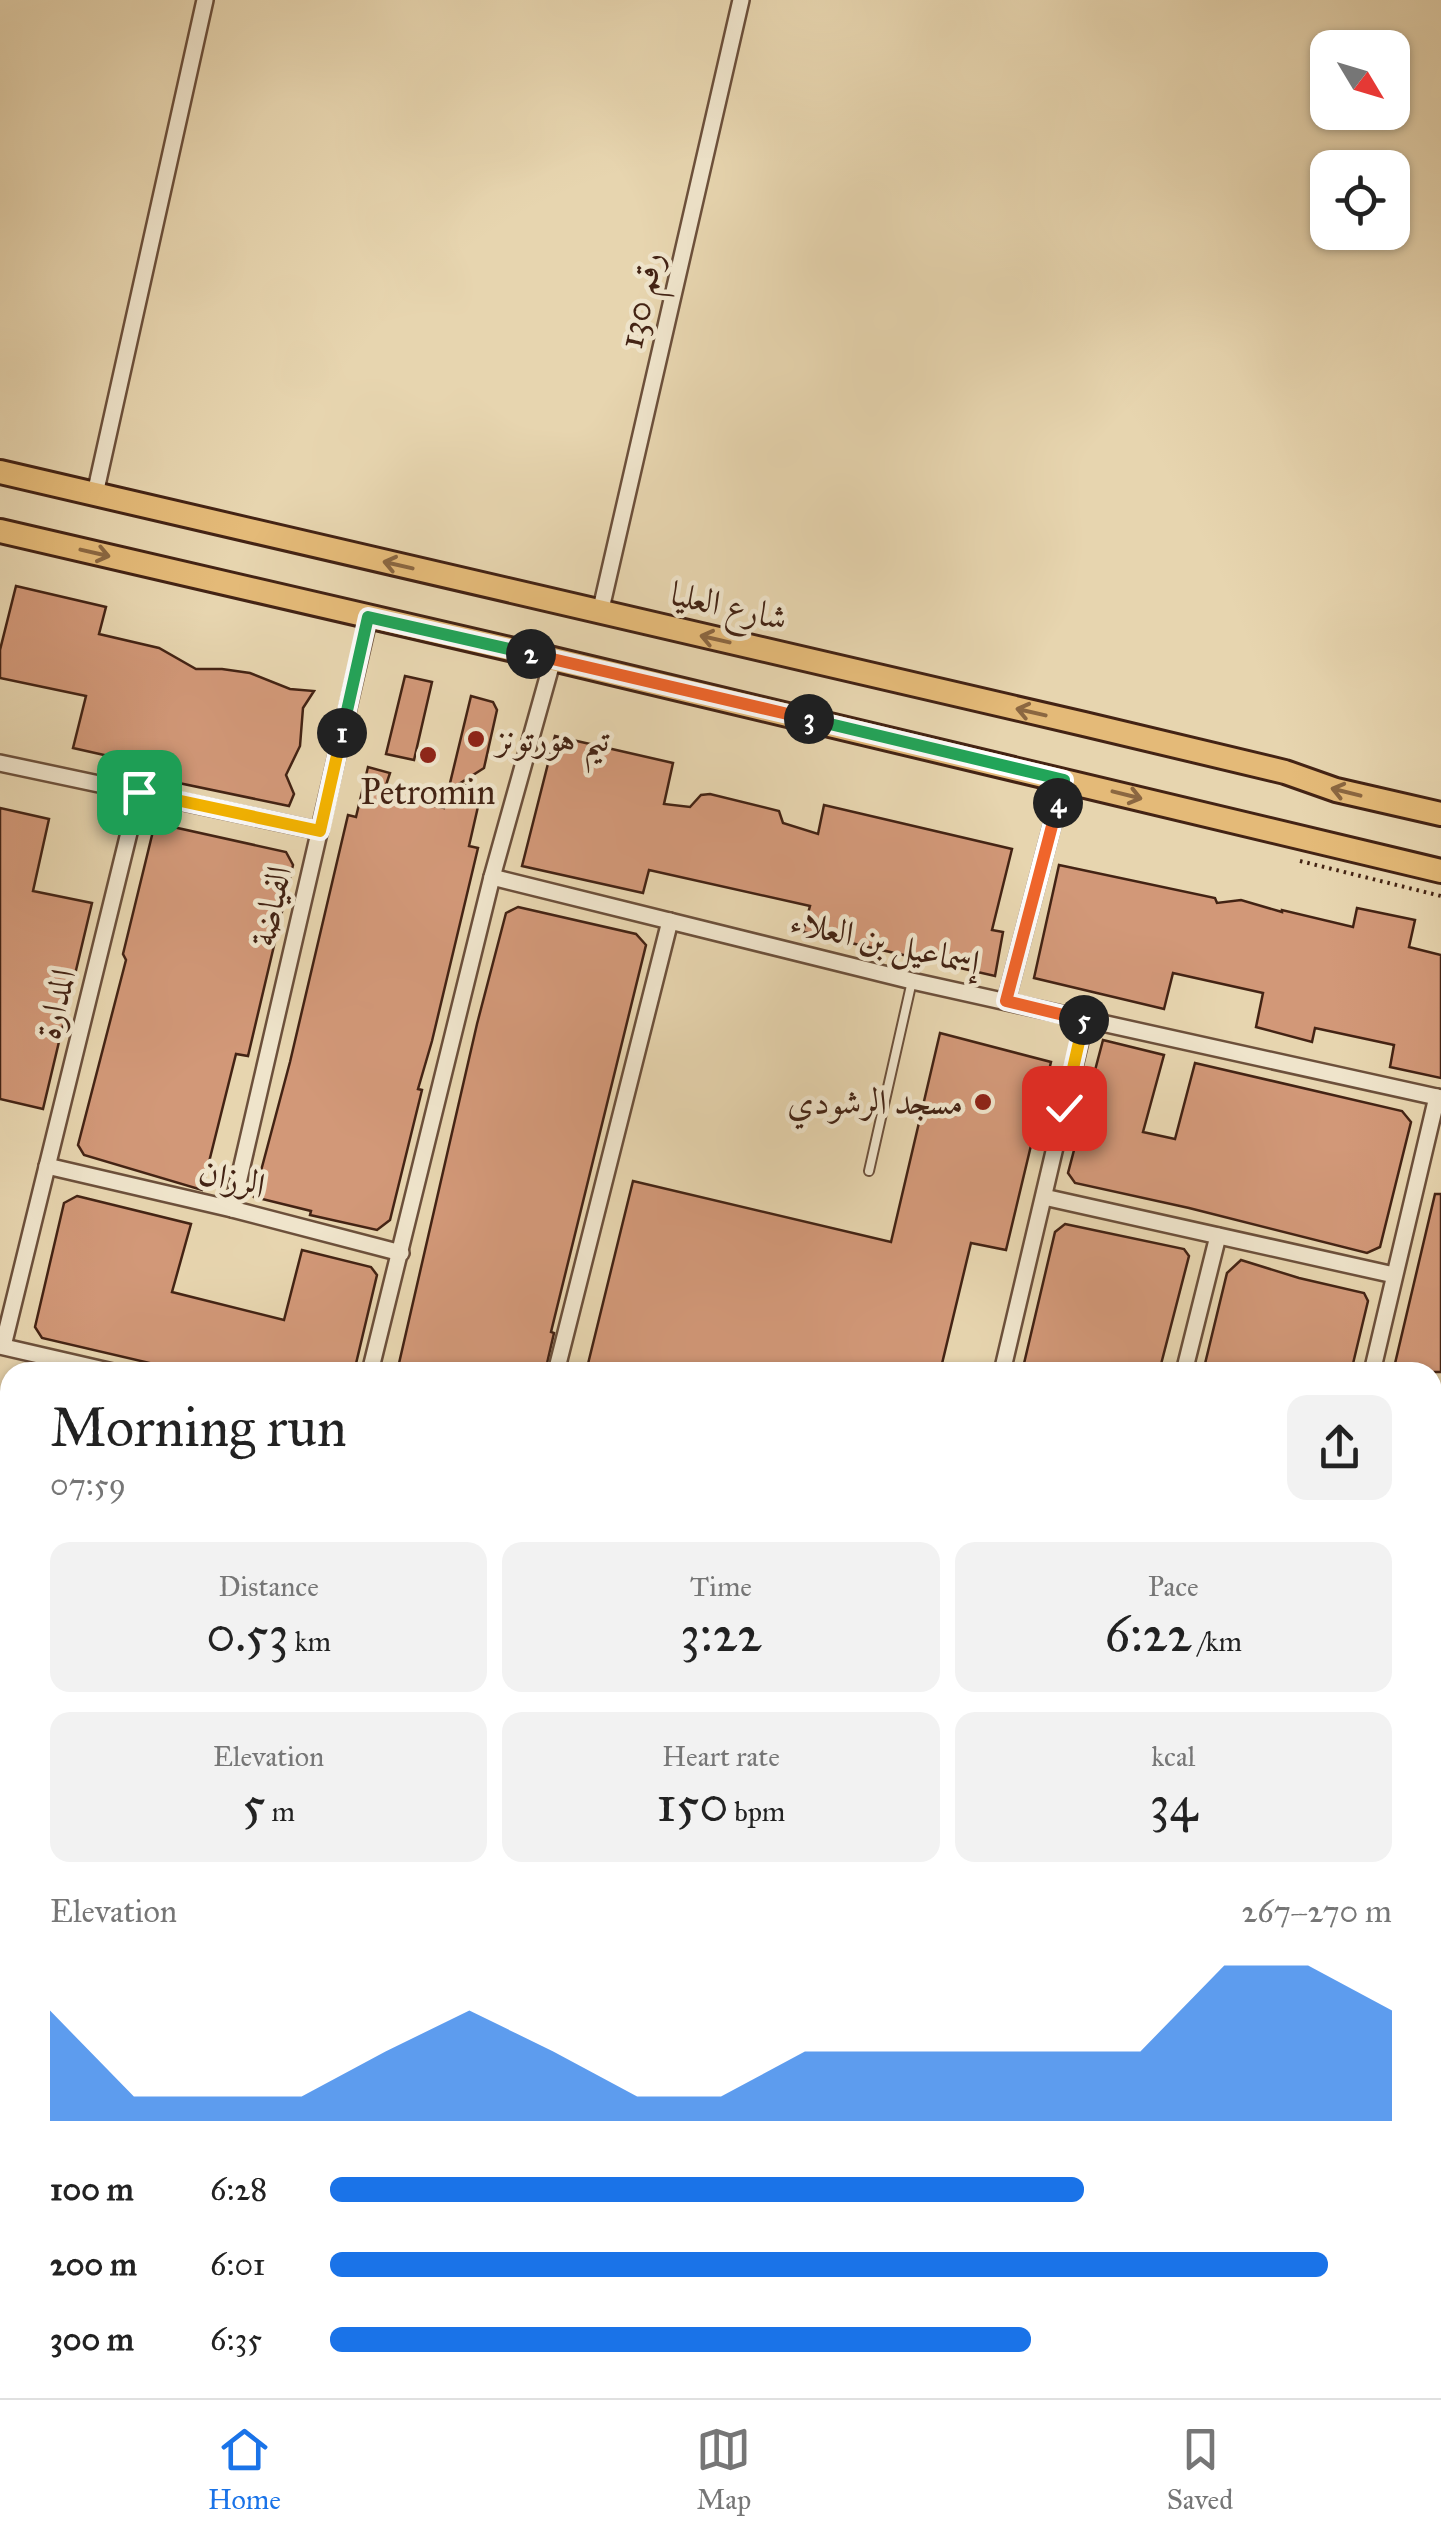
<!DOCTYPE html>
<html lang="en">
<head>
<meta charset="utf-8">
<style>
	body { margin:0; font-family:"IM FELL Great Primer",Amiri,serif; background:#f2f2f2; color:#222; height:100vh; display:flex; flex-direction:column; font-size:38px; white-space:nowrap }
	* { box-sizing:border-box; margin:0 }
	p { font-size:32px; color:#767676 }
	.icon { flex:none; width:55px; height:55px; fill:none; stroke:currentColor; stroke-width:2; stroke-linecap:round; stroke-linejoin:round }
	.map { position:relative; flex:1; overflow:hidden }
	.drawer { position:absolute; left:0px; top:1362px; width:1442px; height:1038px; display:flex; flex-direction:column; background:#fff; border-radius:30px 30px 0 0; box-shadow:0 2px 8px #0004 }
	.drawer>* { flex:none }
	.needle { width:65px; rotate:128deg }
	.buttons { position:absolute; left:1310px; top:30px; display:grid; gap:20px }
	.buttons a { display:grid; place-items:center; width:100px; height:100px; border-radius:20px; background:#fff; box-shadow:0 2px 8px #0004; font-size:50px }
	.pin { position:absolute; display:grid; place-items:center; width:85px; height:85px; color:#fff; margin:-42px; border-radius:20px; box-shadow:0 5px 15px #0006 }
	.km { position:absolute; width:50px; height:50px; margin:-25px; border-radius:50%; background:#222; color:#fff; font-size:28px; line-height:50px; text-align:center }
	.round { display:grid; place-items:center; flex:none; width:105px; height:105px; border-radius:20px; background:#f2f2f2 }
	.summary { display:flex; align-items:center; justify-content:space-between; height:170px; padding:0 50px }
	h1 { font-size:55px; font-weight:600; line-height:75px }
	.stats { display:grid; grid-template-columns:repeat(3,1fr); gap:15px; height:170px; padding:10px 50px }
	.stats div { display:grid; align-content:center; border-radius:20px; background:#f2f2f2; text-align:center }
	.stats b { font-size:50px; font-weight:600 }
	.stats small { font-size:28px; font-weight:400 }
	.stats p { font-size:28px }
	.chart { height:280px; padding:20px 50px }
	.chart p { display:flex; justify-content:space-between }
	.chart svg { width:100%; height:180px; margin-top:10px; fill:#1a73e8; opacity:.7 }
	ul { padding:0 50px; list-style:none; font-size:32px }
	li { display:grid; grid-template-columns:160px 120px 1fr; align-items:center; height:75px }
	li i { height:25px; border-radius:12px; background:#1a73e8 }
	.dock { display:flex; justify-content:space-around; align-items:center; height:140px; border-top:2px solid #e0e0e0; background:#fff; font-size:28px; color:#767676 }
	.dock a { display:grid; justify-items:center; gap:5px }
	.dock .active { color:#1a73e8 }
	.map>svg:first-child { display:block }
</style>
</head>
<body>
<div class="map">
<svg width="1441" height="2398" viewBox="0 0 1441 2398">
	<rect width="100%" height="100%" fill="#e7d5af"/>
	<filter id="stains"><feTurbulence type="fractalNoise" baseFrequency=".002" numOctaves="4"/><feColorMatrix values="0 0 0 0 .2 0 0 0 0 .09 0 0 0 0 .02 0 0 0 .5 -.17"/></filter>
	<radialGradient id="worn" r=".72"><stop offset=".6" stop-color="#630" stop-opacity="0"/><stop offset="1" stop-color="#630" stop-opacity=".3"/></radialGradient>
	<g fill="#d29878" stroke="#432314" stroke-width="2.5">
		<path d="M16,586l90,21 -7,27 60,14 37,21h26l28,4 40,16 24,2 -11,17 -3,38 -14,29 8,19 -5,12 -139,-29 3,-11 -80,-18 13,-52 -86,-18v-28z"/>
		<path d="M405,676l27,6 -18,78 -28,-6z"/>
		<path d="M471,696l22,6 4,8 -13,58 -25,16 23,5 -13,57 9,2 -46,193 -14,48 4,1 -32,130 -13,10 -67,-15 1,-4 -57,-14 36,-135 58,-247 8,2 12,-50 22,6 -4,12 8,12 50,11z"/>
		<path d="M555,736l118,27 -9,41 26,3 11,-12 9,-1 69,17 4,12 35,11 6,-29 188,44 -20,81 11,2 -8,44 -192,-44 7,-26 -161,-36 -6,23 -121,-27z"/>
		<path d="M0,808l49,11 -16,72 59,12 -49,206 -43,-10z"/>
		<path d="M155,823l131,29 7,13 -45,191 -12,-2 -34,136 -118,-35 -6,-10 48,-185 -3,-6z"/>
		<path d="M1059,865l156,33 2,5 24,-3 41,12v-2l71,17 4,-19 58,12 -6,27 32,8v123l-51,-11 4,-22 -79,-17 -3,14 -56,-15 7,-34 -90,-20 -9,36 -130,-31z"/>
		<path d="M518,907l118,27 10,11 -95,387 3,1 -9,39h-148l80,-348 29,-111z"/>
		<path d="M940,1033l111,29 -45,188 -35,-7 -31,129h-354l47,-191 258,61z"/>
		<path d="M1103,1040l61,15 -21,77 32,7 20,-76 207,48 9,11 -31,125 -13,6 -178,-45 -114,-25 -7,-10z"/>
		<path d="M1435,1194h6v178h-48z"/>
		<path d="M77,1196l114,28 -19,68 112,28 18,-70 69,17 6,8 -23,97h-166l-146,-34 -7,-11 29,-124z"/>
		<path d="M1065,1224l119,25 5,7 -30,116h-137l33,-140z"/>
		<path d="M1241,1260l58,18 65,15 4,8 -17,71h-148l24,-99z"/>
	</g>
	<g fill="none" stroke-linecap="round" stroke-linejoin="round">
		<defs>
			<path id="lane" d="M869,1171l43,-190"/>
			<g id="street">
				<path d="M95,494l110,-494"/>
				<path d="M600,613l141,-613"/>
				<path d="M0,763l320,68"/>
				<path d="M492,877l420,104 529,117"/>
				<path d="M1006,1001l58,-221"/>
				<path d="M47,1166l185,43 169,44"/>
				<path d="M1044,1197l350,78"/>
				<path d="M232,1209l137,-592"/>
				<path d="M0,1346l113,26"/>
				<path d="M3,1346l136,-554"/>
				<path d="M370,1372l122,-495 61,-218"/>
				<path d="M556,1372l114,-451"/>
				<path d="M1002,1372l83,-352"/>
				<path d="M1184,1372l34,-136"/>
				<path d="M1372,1372l65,-275"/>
				<path d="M0,1565l10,2"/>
				<path d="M0,1618l10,2"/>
				<path d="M1432,1679l9,3"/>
				<path d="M0,1715l10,-44"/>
				<path d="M1432,1889l9,-3"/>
				<path d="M0,1943l10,3"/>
				<path d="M0,1989l10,2"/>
				<path d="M0,2218l10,2"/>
				<path d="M1432,2289l9,2"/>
				<path d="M41,2398l2,-8"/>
				<path d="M84,2398l2,-8"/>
				<path d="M287,2398l2,-8"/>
				<path d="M481,2398l2,-8"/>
				<path d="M915,2398l2,-8"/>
			</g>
			<g id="secondary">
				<path d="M1432,2017l9,-40"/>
				<path d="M1432,2174l9,-2"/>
				<path d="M1432,2236l9,-39"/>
				<path d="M1346,2398l2,-8"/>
				<path d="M1395,2398l2,-8"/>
			</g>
			<g id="primary">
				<path d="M0,472l1084,252 201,48 51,18 105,24"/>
				<path d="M0,531l553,128 888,212"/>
			</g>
		</defs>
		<use href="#lane" stroke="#6c503b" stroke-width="12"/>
		<use href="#street" stroke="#6c503b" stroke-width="20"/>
		<use href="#secondary" stroke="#432314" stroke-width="25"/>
		<use href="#primary" stroke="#432314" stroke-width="28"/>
		<path stroke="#432314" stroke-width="4" stroke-dasharray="2.5 5" stroke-linecap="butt" d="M1300,861l141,35"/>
		<use href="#lane" stroke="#efe4cb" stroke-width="8"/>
		<use href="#street" stroke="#efe4cb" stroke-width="15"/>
		<use href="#secondary" stroke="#efe4cb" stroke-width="20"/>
		<use href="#primary" stroke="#e4ba78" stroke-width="22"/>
	</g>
	<defs><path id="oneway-shaft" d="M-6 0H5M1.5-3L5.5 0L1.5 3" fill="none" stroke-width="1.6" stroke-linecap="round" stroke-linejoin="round" transform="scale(2.5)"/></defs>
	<g stroke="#8b6741">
		<use href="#oneway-shaft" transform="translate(95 553) rotate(13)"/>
		<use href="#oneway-shaft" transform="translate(398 565) rotate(-167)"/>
		<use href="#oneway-shaft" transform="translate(715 639) rotate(-167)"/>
		<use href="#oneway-shaft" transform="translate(1031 712) rotate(-167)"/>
		<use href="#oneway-shaft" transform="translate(1346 792) rotate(-166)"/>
		<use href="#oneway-shaft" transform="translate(1127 795) rotate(14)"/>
	</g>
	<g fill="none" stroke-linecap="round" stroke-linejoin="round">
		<defs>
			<path id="split-1" d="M139,792l181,39 22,-98"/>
			<path id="split-2" d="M342,733l26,-116 163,37"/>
			<path id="split-3" d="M531,654l278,65"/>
			<path id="split-4" d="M809,719l255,61 -6,23"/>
			<path id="split-5" d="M1058,803l-52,198 78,19"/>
			<path id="split-6" d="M1064,1108l20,-88"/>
		</defs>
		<use href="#split-1" stroke="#fff" stroke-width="20"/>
		<use href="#split-2" stroke="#fff" stroke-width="20"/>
		<use href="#split-3" stroke="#fff" stroke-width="20"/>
		<use href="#split-4" stroke="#fff" stroke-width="20"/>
		<use href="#split-5" stroke="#fff" stroke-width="20"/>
		<use href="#split-6" stroke="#fff" stroke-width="20"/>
		<use href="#split-1" stroke="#f5b400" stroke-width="12"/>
		<use href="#split-2" stroke="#22a559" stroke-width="12"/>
		<use href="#split-3" stroke="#f0652b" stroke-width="12"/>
		<use href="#split-4" stroke="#22a559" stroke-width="12"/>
		<use href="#split-5" stroke="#f0652b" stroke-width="12"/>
		<use href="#split-6" stroke="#f5b400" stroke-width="12"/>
	</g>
	<g fill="#8f2418" stroke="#efe4cb" stroke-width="4">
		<circle cx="476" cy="739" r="10"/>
		<circle cx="428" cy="755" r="10"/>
		<circle cx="983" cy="1102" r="10"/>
	</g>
	<g text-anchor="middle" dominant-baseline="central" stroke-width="9" stroke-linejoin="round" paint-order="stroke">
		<g font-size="35" fill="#432314" stroke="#efe4cb">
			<text transform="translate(641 300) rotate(-77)">رقم 130</text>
			<text transform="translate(729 606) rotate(13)">شارع العليا</text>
			<text transform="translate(271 906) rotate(-77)">الفياضة</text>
			<text transform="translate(885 942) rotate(13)">إسماعيل بن العلاء</text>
			<text transform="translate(56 1004) rotate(-76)">المدارة</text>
			<text transform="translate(232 1179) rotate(14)">الرزان</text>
		</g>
		<g font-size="35" fill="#432314" stroke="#efe4cb" text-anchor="start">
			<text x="496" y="739">تيم هورتونز</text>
			<text x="428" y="792" text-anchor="middle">Petromin</text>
			<text x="963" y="1102" text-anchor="end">مسجد الرشودي</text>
		</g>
	</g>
	<rect width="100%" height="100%" filter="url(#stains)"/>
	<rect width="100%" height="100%" fill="url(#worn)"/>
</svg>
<div class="buttons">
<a><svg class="needle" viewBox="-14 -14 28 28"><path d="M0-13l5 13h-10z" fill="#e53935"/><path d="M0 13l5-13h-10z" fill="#767676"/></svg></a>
<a><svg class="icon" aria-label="locate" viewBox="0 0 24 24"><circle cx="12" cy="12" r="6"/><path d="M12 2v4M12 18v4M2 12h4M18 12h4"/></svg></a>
</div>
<div class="pin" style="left:139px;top:792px;background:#1e9e55"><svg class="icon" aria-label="arrive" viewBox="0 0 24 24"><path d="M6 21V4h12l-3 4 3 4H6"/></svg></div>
<div class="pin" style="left:1064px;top:1108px;background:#d93025"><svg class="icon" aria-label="check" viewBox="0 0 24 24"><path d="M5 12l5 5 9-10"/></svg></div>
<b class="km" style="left:342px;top:733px">1</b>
<b class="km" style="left:531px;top:654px">2</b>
<b class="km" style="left:809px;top:719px">3</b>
<b class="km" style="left:1058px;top:803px">4</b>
<b class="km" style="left:1084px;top:1020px">5</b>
<section class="drawer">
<div class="summary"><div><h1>Morning run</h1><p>07:59</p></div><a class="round"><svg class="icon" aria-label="share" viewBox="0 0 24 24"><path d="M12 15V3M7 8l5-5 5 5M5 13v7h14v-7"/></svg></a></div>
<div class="stats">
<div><p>Distance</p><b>0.53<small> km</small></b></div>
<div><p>Time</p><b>3:22</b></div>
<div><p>Pace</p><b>6:22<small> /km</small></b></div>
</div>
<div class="stats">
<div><p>Elevation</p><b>5<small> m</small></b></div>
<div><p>Heart rate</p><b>150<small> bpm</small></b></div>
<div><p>kcal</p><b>34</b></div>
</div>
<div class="chart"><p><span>Elevation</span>267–270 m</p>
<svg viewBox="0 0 160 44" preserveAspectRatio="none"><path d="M0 44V17L10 38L20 38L30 38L40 27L50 17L60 27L70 38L80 38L90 27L100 27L110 27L120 27L130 27L140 6L150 6L160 17V44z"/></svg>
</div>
<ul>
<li><b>100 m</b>6:28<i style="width:71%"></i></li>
<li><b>200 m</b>6:01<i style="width:94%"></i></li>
<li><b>300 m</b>6:35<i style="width:66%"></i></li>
</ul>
</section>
</div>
<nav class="dock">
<a class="active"><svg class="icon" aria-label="home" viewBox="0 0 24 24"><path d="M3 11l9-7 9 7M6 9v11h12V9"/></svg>Home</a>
<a><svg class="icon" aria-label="map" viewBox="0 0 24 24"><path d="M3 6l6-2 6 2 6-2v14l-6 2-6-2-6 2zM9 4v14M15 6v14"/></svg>Map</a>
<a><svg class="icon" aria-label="saved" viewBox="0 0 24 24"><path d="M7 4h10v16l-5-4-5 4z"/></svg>Saved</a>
</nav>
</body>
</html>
